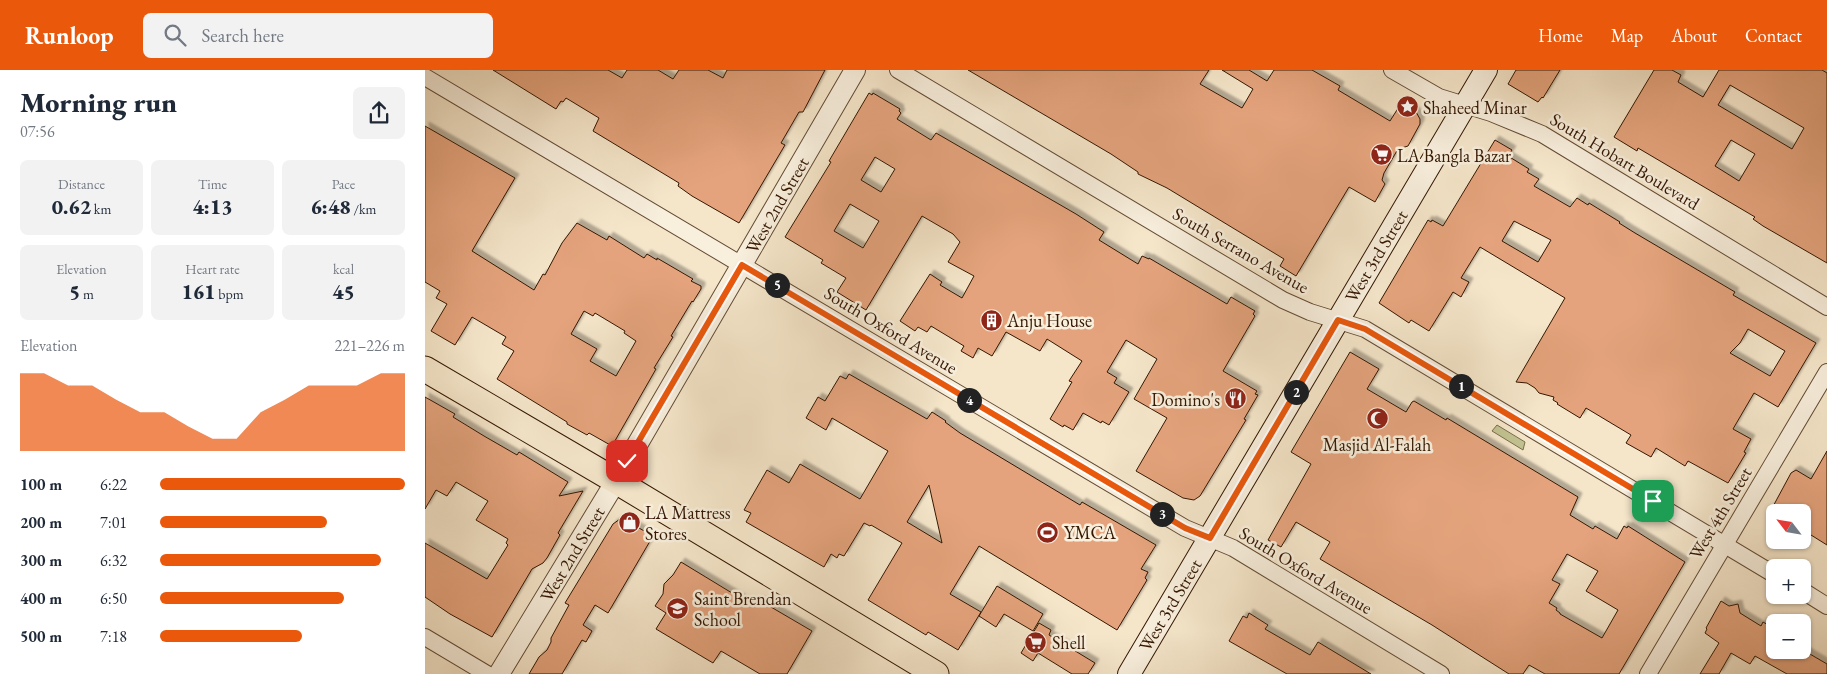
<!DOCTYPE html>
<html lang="en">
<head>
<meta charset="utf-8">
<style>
	body { margin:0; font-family:"EB Garamond",serif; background:#f2f2f3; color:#1f2937; height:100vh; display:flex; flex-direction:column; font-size:19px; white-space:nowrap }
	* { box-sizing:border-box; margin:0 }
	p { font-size:16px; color:#747a83 }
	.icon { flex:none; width:28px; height:28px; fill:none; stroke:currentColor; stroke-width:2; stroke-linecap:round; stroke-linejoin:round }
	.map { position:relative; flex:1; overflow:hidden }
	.sheet { display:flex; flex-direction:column; background:#fff; width:425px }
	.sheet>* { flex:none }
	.needle { width:32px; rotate:301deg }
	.buttons { position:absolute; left:1341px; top:434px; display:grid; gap:10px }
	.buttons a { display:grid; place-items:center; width:45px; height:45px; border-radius:8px; background:#fff; box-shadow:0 1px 4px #0004; font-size:25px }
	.pin { position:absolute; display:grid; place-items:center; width:42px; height:42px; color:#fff; margin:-21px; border-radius:10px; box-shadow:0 2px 8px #0006 }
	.km { position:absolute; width:25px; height:25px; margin:-12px; border-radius:50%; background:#222; color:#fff; font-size:14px; line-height:25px; text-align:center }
	.round { display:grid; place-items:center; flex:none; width:52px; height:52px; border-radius:8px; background:#f2f2f3 }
	.head { display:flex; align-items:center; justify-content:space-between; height:85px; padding:0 20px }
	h1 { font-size:28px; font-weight:800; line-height:38px }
	.figures { display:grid; grid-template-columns:repeat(3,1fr); gap:8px; height:85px; padding:5px 20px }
	.figures div { display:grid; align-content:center; border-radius:8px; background:#f2f2f3; text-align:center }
	.figures b { font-size:21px; font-weight:800 }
	.figures small { font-size:14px; font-weight:400 }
	.figures p { font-size:14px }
	.chart { height:140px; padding:10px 20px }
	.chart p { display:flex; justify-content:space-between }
	.chart svg { width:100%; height:90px; margin-top:5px; fill:#ea580c; opacity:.7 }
	ul { padding:0 20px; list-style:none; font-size:16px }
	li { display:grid; grid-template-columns:80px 60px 1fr; align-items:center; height:38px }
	li i { height:12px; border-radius:6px; background:#ea580c }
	header { display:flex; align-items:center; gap:30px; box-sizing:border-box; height:70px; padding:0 25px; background:#ea580c; color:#fff }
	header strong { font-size:24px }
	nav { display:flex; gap:28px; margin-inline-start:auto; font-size:18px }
	.search { width:350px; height:45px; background:#f2f2f3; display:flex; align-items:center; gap:12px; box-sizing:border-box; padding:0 18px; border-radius:8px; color:#747a83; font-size:19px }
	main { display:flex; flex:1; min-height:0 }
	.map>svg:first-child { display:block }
</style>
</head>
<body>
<header>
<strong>Runloop</strong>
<div class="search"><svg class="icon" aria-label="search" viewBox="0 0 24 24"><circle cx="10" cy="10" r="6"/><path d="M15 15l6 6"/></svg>Search here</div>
<nav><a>Home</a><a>Map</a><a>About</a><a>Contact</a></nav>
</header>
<main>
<section class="sheet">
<div class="head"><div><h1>Morning run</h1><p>07:56</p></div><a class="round"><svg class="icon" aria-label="share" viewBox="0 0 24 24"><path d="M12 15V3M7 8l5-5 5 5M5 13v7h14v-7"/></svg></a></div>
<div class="figures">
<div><p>Distance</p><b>0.62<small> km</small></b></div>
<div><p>Time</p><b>4:13</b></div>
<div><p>Pace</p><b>6:48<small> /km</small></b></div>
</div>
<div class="figures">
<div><p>Elevation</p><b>5<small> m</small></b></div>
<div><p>Heart rate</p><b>161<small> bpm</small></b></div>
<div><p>kcal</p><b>45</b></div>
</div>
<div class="chart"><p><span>Elevation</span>221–226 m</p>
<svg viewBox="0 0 160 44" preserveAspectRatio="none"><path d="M0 44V6L10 6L20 12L30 12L40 19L50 25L60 25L70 32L80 38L90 38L100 25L110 19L120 12L130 12L140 12L150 6L160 6V44z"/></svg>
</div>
<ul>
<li><b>100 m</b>6:22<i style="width:100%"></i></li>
<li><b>200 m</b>7:01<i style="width:68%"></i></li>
<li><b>300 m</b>6:32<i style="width:90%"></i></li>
<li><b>400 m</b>6:50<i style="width:75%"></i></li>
<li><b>500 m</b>7:18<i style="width:58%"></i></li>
</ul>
</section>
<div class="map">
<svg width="1402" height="604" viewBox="0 0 1402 604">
	<defs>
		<filter id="shadow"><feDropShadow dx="4" dy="-4" stdDeviation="1" flood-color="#0004"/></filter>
	</defs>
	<rect width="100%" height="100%" fill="#f5e6ca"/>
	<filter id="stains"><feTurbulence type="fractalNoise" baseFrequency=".004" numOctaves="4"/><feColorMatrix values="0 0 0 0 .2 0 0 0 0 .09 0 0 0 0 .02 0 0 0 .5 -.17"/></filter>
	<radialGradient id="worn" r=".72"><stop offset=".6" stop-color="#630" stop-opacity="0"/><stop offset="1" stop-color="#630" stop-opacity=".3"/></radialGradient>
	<path fill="#c2c392" stroke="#7b6d4a" d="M1072,355l28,17 -2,8 -31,-19z"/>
	<g fill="#e4a37b" stroke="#341702" fill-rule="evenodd" filter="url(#shadow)">
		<path d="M68,0h115l14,8 5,-8h31l15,9 6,-9h29l15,8 4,-8h98l-22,42h-4l-18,31 4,2 -46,78 -47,-27 -14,-10 1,-3 -86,-52 6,-13 -33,-20 -3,4 -2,-1 -5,8z"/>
		<path d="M543,0h241l-9,14 42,24 11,-19 -31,-19h27l18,11 7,-11h38l28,16 -2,4 52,31 12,-19 14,10 4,7v5l-12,22 -10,3 -14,24 -2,7 3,4 -10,18 -26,-15 -53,89 -16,-10 4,-7 -117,-71 -29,-14v-2l-27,-18z"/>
		<path d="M1091,0h44l-17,28 -1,-1 -4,5 -30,-18z"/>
		<path d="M1229,0h18l9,5 -3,7 25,15 16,-27h103l5,3v190l-64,-37 -10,-7 2,-2 -117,-69 -1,3 -23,-14zM1305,15l74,43 -12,21 -74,-44zM1306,70l24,14 -16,27 -24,-15z"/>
		<path d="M444,23l3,2 1,-2 27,16 -1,2 2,2 -4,6 34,21 5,-7 140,81 28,18 -5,8 39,24 4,-8 7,3v-1l78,46 4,-7 24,14 -2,3 2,2 -32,55 34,20 -2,3 3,1 -14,24 2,1 -46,76 -6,4 -11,-2 -47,-27 31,-53 -33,-19 23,-40 -31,-19 -19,32 10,6 -3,5 15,9 -20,33 -7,-4 -1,2 -18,-10 -10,17 -9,-5 -1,2 -13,-8 22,-37 -3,-1 13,-20 -35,-22 -7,12 -34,-19 -14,24 -14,-8 -5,10 -12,-7 3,-5 -33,-20 -4,6 -9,-5 -3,4 -15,-10 30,-47 12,8 -2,3 22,13 12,-22 -26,-14 12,-20 -7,-8 -31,-18 -56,94 -29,-18 9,-14 -25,-15 2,-3 -38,-23 46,-75 -2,-1zM450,87l20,12 -14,23 -20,-12zM425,134l29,17 -16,27 -29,-17z"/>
		<path d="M0,56l90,52 -43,73 62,39 9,-16 2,1 17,-32 15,-20 30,17 2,-4 35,22 3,-4 10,6v-2l36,21 -2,2 10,5v3l-8,13 -1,-1 -21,35 2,1 -19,31 2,1 -44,77 -23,-13 -2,2 -20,-11v-2l-70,-43 17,-28 -12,-7 4,-7 -34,-20 -17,28 -24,-14 16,-27 -11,-6 4,-7 -15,-9zM159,241l9,5 2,-3 30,18 -1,2 12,8 -20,35 -26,-15 7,-12 -26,-15z"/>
		<path d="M1070,70l17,10 -4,6 21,13 -2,3 12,7 -5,7 36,21 7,-9 11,7 1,-2 31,19 -1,1 16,10 100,59 -2,3 83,48 -38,64 -24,-14 -21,36 18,10 -7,13 2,1 -18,30 -40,-22 -3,5 -29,-18 -5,9 -25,-14 5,-8 -45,-27 -6,10 -23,-14 1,-1 -5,-3 1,-3 -15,-4 -4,-5 -8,-5 -11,-1 49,-84 -85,-51 -19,31 8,4 -8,15 -8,-5 -24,39 -18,-11 -2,3 -30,-20 49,-83 3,2 1,-2 11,6zM1089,151l37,19 -13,22 -36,-21zM1323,259l37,22 -15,25 -40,-23 10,-10z"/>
		<path d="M925,282l29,17 -12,20 39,23 6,-10 2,-1 32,19 1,-2 131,79 -8,18 23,14 2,-3 22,13 7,-13 3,2 1,-2 57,36 -66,112h-74l-16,-9 -6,9h-14l-77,-49 -112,-66 10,-17 -34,-20 -15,25 -13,-7 43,-76 -20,-12zM1142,484l31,17 -12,20 32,19 -16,28 -42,-24v-1l-4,-3 1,-2 -8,-5 11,-19 -8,-4z"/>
		<path d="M424,304l78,45 5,-7 14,9 -1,1 15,11 120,72 2,-3 74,43 -15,24 7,3 -3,6 2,2 -30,50 -138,-84 -29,48 31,18 -23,38 -30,-18 -2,3 -58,-35 34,-57 -31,-18 -1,1 -6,-3 -20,33 -5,-2 -2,4 -6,-4 -7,13 -78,-45 5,-9 -7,-3 23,-40 22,13 11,-19 60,35 28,-48 -56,-33 -6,12 -20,-12 12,-21 7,4 15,-25 6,3zM504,415l13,58 -35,-21z"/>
		<path d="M0,327l30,17 -2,3 31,19 33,19 2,-3 49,30 -9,14 24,-5 -25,42 2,2 -13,23 -4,5 -11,6 -40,68 -42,-23 -25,-17v-54l62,36 21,-34 -2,-2 2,-4 -32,-19 12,-19 -32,-19 -9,14 -11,-6 -11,19z"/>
		<path d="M1402,381v94l-24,-15v-18h-33l21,-39 5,-3 15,9z"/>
		<path d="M195,449l5,1 28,16 -45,77 -13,-8 -12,20 9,6 -6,11 -4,-2 -20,34h-33l10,-17 8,-7 4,-8v-4l18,-33 -4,-2 48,-79z"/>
		<path d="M256,492l74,45 4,-7 53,31 -25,43h-27l-39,-23 -8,12 -57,-34 10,-16 -11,-7 8,-12 1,-10 9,-9z"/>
		<path d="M572,516l46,28 -10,17 -29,-17 -8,13 -17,-11z"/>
		<path d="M1296,531l8,5 9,-2 2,9 21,13 2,-4 12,7v21h28l24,14v10h-40l-32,-18 -5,8 -19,-11 -12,21h-19l19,-31 -14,-10 2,-4 -1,-1z"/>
		<path d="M824,543l19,12 -3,4 45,26 8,-13 53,32h-84l-58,-33 14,-25 4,2z"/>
		<path d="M614,553l12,7 -2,5 46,28 -7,11h-16l-34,-21 -5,8 -12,-8z"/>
	</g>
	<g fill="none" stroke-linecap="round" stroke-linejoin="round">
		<defs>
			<g id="minor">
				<path d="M473,0l385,230 27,12 55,17 410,246"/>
				<path d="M967,0l47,27 52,16 51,21 285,173"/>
				<path d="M0,7l760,451 48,20 208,126"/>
				<path d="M1378,521l24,15"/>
				<path d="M0,567l62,37"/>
				<path d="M1223,604l179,-302"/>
			</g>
			<path id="tertiary" d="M74,604l117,-193 239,-411"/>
			<path id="secondary" d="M704,604l357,-604"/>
			<path id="primary" d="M0,299l191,112 320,193"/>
		</defs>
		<use href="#minor" stroke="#644b34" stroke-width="18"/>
		<use href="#tertiary" stroke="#644b34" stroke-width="22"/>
		<use href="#secondary" stroke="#341702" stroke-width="24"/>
		<use href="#primary" stroke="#341702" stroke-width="27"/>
		<use href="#minor" stroke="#f8efdd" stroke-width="16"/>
		<use href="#tertiary" stroke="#f8efdd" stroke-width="20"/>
		<use href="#secondary" stroke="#f8efdd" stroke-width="22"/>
		<use href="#primary" stroke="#f5e6ca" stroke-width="25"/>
	</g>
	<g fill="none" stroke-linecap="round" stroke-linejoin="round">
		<defs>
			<path id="route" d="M202,391l115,-196 443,263 25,10 128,-218 27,9 288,172"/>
		</defs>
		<use href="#route" stroke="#fff" stroke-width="10"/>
		<use href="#route" stroke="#ea580c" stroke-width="6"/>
	</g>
	<defs>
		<symbol id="sight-disc" viewBox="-11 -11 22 22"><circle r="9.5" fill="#8f2418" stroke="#f8efdd"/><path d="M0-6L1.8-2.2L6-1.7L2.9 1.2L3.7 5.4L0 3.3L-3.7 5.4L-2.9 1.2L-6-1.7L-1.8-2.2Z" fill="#fff"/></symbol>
		<symbol id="supermarket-disc" viewBox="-11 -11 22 22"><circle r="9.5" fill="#8f2418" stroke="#f8efdd"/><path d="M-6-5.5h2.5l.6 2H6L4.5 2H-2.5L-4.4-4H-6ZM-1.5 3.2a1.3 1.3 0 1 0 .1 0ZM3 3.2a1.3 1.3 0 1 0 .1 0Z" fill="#fff"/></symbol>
		<symbol id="building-disc" viewBox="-11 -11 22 22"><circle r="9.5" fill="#8f2418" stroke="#f8efdd"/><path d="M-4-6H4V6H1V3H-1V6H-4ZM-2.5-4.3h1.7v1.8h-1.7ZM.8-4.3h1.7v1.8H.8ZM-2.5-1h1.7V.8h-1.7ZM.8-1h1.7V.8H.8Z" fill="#fff"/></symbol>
		<symbol id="restaurant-disc" viewBox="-11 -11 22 22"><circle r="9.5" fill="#8f2418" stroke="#f8efdd"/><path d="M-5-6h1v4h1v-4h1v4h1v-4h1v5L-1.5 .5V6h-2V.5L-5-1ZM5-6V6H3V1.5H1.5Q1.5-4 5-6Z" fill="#fff"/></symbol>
		<symbol id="mosque-disc" viewBox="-11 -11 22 22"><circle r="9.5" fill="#8f2418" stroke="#f8efdd"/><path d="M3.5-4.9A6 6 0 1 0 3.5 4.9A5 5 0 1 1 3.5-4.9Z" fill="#fff"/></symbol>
		<symbol id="shop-disc" viewBox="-11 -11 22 22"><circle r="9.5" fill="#8f2418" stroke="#f8efdd"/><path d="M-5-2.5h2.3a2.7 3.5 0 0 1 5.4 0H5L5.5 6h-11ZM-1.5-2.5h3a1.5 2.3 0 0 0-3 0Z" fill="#fff"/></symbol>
		<symbol id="stadium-disc" viewBox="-11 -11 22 22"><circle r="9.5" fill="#8f2418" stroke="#f8efdd"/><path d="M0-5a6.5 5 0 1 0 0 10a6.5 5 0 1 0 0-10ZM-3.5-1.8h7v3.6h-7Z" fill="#fff"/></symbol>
		<symbol id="school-disc" viewBox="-11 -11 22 22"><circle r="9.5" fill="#8f2418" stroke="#f8efdd"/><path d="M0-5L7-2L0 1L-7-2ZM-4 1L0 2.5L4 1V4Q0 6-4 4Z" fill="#fff"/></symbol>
	</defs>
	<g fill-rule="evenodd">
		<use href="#sight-disc" x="970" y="24" width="25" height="25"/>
		<use href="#supermarket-disc" x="944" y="72" width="25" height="25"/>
		<use href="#building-disc" x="554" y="238" width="25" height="25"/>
		<use href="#restaurant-disc" x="798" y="316" width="25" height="25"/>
		<use href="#mosque-disc" x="940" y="336" width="25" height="25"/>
		<use href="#shop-disc" x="192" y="440" width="25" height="25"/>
		<use href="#stadium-disc" x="610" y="450" width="25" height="25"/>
		<use href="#school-disc" x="240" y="526" width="25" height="25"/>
		<use href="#supermarket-disc" x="598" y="560" width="25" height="25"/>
	</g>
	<g text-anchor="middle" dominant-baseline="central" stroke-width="5" stroke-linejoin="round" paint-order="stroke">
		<g font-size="18" fill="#341702" stroke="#f8efdd" text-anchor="start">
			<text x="998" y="37">Shaheed Minar</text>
			<text x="972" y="85">LA Bangla Bazar</text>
			<text x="582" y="250">Anju House</text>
			<text x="795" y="329" text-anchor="end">Domino's</text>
			<text x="952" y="374" text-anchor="middle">Masjid Al-Falah</text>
			<text x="220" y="442">LA Mattress<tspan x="220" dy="21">Stores</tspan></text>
			<text x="639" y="462">YMCA</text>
			<text x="269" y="528">Saint Brendan<tspan x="269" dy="21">School</tspan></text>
			<text x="627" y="572">Shell</text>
		</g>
		<g font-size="18" fill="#341702" stroke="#f8efdd">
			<text transform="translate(1200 91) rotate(31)">South Hobart Boulevard</text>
			<text transform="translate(352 135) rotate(-60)">West 2nd Street</text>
			<text transform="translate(816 180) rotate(30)">South Serrano Avenue</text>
			<text transform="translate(951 186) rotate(-59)">West 3rd Street</text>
			<text transform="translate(466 260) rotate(31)">South Oxford Avenue</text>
			<text transform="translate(1295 443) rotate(-59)">West 4th Street</text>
			<text transform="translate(147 484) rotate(-59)">West 2nd Street</text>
			<text transform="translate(881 500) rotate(31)">South Oxford Avenue</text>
			<text transform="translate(745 535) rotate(-59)">West 3rd Street</text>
		</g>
	</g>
	<rect width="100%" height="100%" filter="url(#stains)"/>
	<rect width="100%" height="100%" fill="url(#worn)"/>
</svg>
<div class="buttons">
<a><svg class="needle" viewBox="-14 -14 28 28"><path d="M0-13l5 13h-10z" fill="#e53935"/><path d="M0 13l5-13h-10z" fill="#747a83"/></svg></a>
<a>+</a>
<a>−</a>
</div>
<div class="pin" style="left:1228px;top:431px;background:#1e9e55"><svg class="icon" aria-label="arrive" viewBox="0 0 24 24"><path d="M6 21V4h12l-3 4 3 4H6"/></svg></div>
<div class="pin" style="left:202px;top:391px;background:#d93025"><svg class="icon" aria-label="check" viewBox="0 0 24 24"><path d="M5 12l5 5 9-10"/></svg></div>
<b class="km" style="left:1036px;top:316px">1</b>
<b class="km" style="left:871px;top:322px">2</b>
<b class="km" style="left:737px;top:444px">3</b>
<b class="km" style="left:544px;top:330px">4</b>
<b class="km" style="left:352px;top:215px">5</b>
</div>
</main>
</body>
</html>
